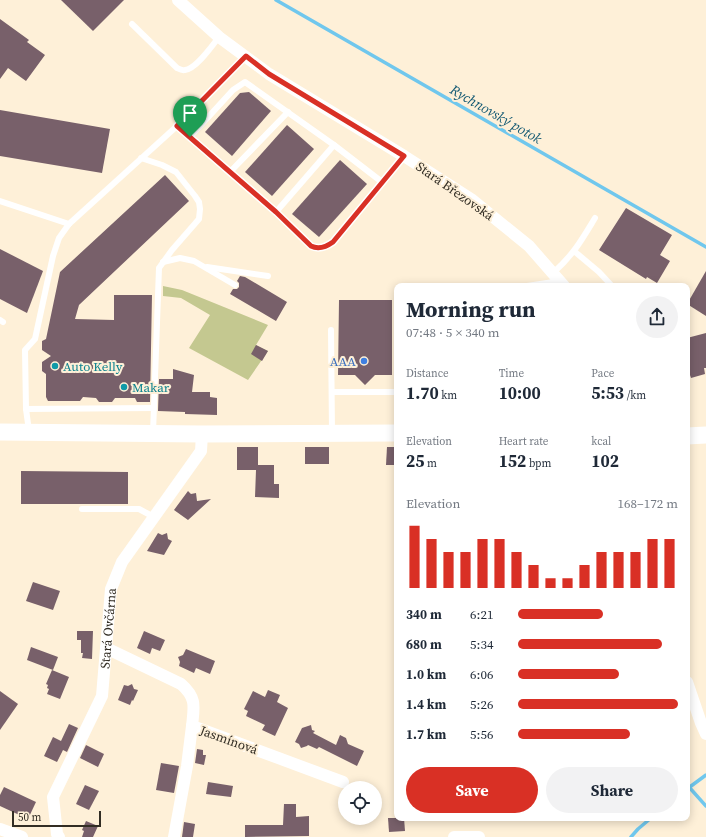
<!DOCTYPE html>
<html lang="en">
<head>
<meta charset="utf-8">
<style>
	body { margin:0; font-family:"Source Serif 4",serif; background:#f2f2f3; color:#1f2937; height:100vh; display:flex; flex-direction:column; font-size:15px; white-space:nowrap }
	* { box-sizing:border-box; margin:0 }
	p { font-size:13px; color:#747a83 }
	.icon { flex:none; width:22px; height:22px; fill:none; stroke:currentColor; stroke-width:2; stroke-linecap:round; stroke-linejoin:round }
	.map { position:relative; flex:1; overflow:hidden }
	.side { position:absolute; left:394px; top:283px; width:296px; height:538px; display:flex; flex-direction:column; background:#fff; border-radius:8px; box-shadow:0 2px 10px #0003 }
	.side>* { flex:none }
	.tools { position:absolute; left:338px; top:781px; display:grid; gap:8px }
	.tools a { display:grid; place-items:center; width:44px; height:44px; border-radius:50%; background:#fff; box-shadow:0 2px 10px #0003; font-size:20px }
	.scale { position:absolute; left:12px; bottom:10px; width:89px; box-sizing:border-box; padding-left:4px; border:2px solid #322d24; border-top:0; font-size:11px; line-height:14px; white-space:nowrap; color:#322d24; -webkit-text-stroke:3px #fef0d8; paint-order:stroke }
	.pin { position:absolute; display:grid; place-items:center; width:34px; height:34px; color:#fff; margin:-41px -17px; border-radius:50% 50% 50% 0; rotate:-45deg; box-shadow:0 0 4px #0007 }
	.pin .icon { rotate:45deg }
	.round { display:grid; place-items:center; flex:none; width:42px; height:42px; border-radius:21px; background:#f2f2f3 }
	.overview { display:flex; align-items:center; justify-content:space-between; height:68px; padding:0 12px }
	h1 { font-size:22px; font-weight:700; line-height:30px }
	.metrics { display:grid; grid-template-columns:repeat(3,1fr); gap:6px; height:68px; padding:4px 12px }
	.metrics div { display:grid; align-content:center }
	.metrics b { font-size:17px; font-weight:700 }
	.metrics small { font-size:11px; font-weight:400 }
	.metrics p { font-size:11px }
	.chart { height:112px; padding:8px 12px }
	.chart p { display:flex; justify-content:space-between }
	.chart svg { width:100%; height:72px; margin-top:4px; stroke:#d93025; stroke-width:6 }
	.cta { display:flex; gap:8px; margin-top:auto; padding:8px 12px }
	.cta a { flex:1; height:46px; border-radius:24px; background:#d93025; color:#fff; font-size:16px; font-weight:700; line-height:46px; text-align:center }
	.cta a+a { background:#f2f2f3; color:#1f2937 }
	ul { padding:0 12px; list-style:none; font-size:13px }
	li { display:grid; grid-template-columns:64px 48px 1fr; align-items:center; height:30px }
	li i { height:10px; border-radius:5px; background:#d93025 }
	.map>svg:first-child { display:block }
</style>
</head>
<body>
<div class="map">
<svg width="706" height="837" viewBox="0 0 706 837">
	<rect width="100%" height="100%" fill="#fef0d8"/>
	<path fill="#c4c890" d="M163,286l19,4 86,35 -12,20 12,6 -20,29 -59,-32 21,-33 -29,-17 -18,-2z"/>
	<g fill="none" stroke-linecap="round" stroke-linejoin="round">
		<g stroke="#70c7ed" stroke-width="3.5">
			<path d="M276,0l430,247"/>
			<path d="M689,787l17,19"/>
			<path d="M687,789l19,-14"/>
			<path d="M631,837l7,-8 13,-11"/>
		</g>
	</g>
	<g fill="#78606a">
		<path d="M61,0h63l-31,31z"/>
		<path d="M0,19l29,21 -2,2 18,13 -19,26 -18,-13 -8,11z"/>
		<path d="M249,92l22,19 -39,45 -27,-24 35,-39z"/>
		<path d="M0,110l110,19 -8,44 -102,-17z"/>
		<path d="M287,125l27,24 -42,47 -27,-24z"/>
		<path d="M340,160l27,24 -48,53 -27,-23z"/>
		<path d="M165,175l24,26 -110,104 -4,14 39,1v-25h38l-2,107h-13l-2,-4h-20l-3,4h-13l-3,-4 -13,-1 -3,4h-32l-2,-4v-23l-4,-3v-9l9,-6 -9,-6v-9l4,-2 14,-67z"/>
		<path d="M626,208l46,27 -12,20 10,6 -13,22 -10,-6 -1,2 -47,-29z"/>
		<path d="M0,249l43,22 -16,42 -27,-14z"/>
		<path d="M706,271v45l-19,-12z"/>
		<path d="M240,276l5,1 42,25 -11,19 -46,-27 3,-5h4l2,-2v-4l-2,-2z"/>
		<path d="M339,300h53v75h-17l-10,10 -10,-10h-17z"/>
		<path d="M706,333v35h-2l1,6 -14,4 -2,-6 -2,1v-35z"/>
		<path d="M256,345l12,6 -6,10 -11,-7z"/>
		<path d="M173,369l21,6 -2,17h18v5l7,1v17l-32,-1v-2l-27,-1 1,-32h14z"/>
		<path d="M237,447h21v18h16v19h5v14l-24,-1 1,-27h-19z"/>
		<rect x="305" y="447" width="24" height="17"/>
		<path d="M387,447h10v18h-11z"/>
		<path d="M21,471l107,1v32h-107z"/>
		<path d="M188,491l3,3 5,-1 1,8 14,-2 -23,21 -14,-10z"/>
		<path d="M158,533l4,2 5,-2 1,6 4,2 -8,14 -17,-4z"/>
		<path d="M33,582l27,9 -7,19 -27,-9z"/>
		<path d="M77,631h16l-1,28 -10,-1 1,-5h-2v-13h-4z"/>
		<path d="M144,631l21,9 -5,11 -8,-3 -2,6 -13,-6z"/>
		<path d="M31,647l27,10 -5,13 -26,-10z"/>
		<path d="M186,649l29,12 -5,13 -14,-6 -2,5 -15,-7 1,-4 -2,-5 5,-2z"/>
		<path d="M52,670l17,7 -9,22 -13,-5 2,-5 -2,-1 1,-3 -2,-1z"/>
		<path d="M132,684l2,5 4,1 -5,11 -1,-1 -2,5 -12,-5 6,-15 4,1z"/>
		<path d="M268,690l12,5 -3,7 11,6 -13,28 -13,-6 3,-5 -19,-9 2,-5 -4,-2 9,-18 12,6z"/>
		<path d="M0,691l18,13 -18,26z"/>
		<path d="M69,724l9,4 -11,24 -4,-2 -6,12 -13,-6 9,-19 8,4z"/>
		<path d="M311,725l1,5 3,1 -2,2 23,12 4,-10 6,3 2,6 16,7 -7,15 -38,-19 -2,2 -9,-4 -1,1 -6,2 -2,-4 -4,-2 7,-14z"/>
		<path d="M86,745l18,9 -6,13 -18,-9z"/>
		<path d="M197,749l6,1v5h3l-2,10 -9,-2z"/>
		<path d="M161,763l18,3 -5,27 -18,-3z"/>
		<path d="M208,782l25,4 -2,11 -25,-3z"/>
		<path d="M85,785l14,6 -10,19 -13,-6z"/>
		<path d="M4,787l32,15 -8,17 -28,-13v-11z"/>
		<path d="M284,804h12v13l13,-1v20l-64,1v-12h38z"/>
		<path d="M388,818h16l1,13 -16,1z"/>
		<path d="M86,821l12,5 -5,11h-11l2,-6 -2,-1z"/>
		<path d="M184,822l11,2 -2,13h-11z"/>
	</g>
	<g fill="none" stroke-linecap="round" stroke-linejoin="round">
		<g stroke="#fff" stroke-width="6">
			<path d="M132,24l45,44c2,1 5,3 8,2 11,-1 27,-24 34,-33"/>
			<path d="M177,126l99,86 35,34c8,4 15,1 22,-4l71,-86"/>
			<path d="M190,137l43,-47 12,-8 89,63 48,37"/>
			<path d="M141,158l21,7 14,7 19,24 4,6 1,7 -1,10 -27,31 -13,18 -6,165"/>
			<path d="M230,172l58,-60"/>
			<path d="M0,201l69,23"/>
			<path d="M276,212l58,-67"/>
			<path d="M574,251l25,21 13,14"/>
			<path d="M163,262l17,-4 14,3 41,24"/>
			<path d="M207,267l61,9"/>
			<path d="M553,273c21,-19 28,-32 42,-55"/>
			<path d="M527,286l33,-5"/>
			<path d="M0,320l3,2"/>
			<path d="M331,330l1,103"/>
			<path d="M332,392h62"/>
			<path d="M26,409l127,-1"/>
			<path d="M29,431l-3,-22 -1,-59 10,-11 18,-83 6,-18 10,-14 108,-98 69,-70"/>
			<path d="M82,509h57l15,8"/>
		</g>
		<g stroke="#fff" stroke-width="12">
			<path d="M178,0l41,37 50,37 135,82 67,43 58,47 35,40"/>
			<path d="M106,648l75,36c16,14 13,23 11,42l151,56"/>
			<path d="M687,682l14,41 5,11"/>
			<path d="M0,829l22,8"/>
			<path id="s1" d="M59,837l-2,-3 -4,-37 49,-101 9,-107 11,-27 79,-111 1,-17"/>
			<path d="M174,837l13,-71 5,-40"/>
			<path d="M454,837h25"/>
		</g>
		<g stroke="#fff" stroke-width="17">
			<path d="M0,432l202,2 195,-1"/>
			<path d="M687,436l19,-1"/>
		</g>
	</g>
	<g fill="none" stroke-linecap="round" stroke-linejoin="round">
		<defs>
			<path id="route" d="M246,56l23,18 135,82 -71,86c-7,5 -14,8 -22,4l-35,-34 -99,-86z"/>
		</defs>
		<use href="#route" stroke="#fff" stroke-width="8"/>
		<use href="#route" stroke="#d93025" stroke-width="5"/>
	</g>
	<circle fill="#3f7fe0" stroke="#fef0d8" stroke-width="1.5" cx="364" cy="361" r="4"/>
	<g fill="#0f9aa8" stroke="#fef0d8" stroke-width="1.5">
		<circle cx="55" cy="366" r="4"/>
		<circle cx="124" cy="387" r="4"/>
	</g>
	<g text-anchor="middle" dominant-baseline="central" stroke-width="4" stroke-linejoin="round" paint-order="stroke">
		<g font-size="13" fill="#322d24" stroke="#fef0d8">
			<text transform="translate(455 191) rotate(35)">Stará Březovská</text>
			<text stroke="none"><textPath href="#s1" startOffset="221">Stará Ovčárna</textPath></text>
			<text transform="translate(229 740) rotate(20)">Jasmínová</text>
		</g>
		<g font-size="13" fill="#366cbe" stroke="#fef0d8" text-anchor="end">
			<text x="356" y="361">AAA</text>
		</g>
		<g font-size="13" fill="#0d838f" stroke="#fef0d8" text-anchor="start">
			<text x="63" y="366">Auto Kelly</text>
			<text x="132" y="387">Makar</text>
		</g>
		<g font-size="14" font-style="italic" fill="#125872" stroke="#fef0d8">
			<text transform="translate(496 114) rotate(30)">Rychnovský potok</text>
		</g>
	</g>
</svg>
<div class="tools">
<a><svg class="icon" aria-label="locate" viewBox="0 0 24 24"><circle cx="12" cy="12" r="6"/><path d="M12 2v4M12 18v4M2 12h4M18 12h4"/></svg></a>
</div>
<div class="scale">50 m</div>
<div class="pin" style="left:190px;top:137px;background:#1e9e55"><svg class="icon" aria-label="arrive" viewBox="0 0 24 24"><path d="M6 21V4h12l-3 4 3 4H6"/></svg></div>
<section class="side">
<div class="overview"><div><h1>Morning run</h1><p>07:48 · 5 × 340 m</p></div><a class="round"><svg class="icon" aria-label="share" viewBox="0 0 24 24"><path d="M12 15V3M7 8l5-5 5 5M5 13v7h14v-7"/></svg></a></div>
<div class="metrics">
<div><p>Distance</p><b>1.70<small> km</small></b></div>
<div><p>Time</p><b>10:00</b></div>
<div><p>Pace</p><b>5:53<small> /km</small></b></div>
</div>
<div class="metrics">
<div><p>Elevation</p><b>25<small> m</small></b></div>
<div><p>Heart rate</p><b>152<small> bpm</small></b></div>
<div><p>kcal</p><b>102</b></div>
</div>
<div class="chart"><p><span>Elevation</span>168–172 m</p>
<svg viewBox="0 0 160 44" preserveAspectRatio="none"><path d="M5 44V6M15 44V14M25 44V22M35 44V22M45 44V14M55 44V14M65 44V22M75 44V30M85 44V38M95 44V38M105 44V30M115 44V22M125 44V22M135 44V22M145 44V14M155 44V14"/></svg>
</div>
<ul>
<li><b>340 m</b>6:21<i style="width:53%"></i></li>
<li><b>680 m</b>5:34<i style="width:90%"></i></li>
<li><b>1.0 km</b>6:06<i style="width:63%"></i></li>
<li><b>1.4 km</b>5:26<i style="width:100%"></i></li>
<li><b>1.7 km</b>5:56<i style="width:70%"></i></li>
</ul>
<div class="cta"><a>Save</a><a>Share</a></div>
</section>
</div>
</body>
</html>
